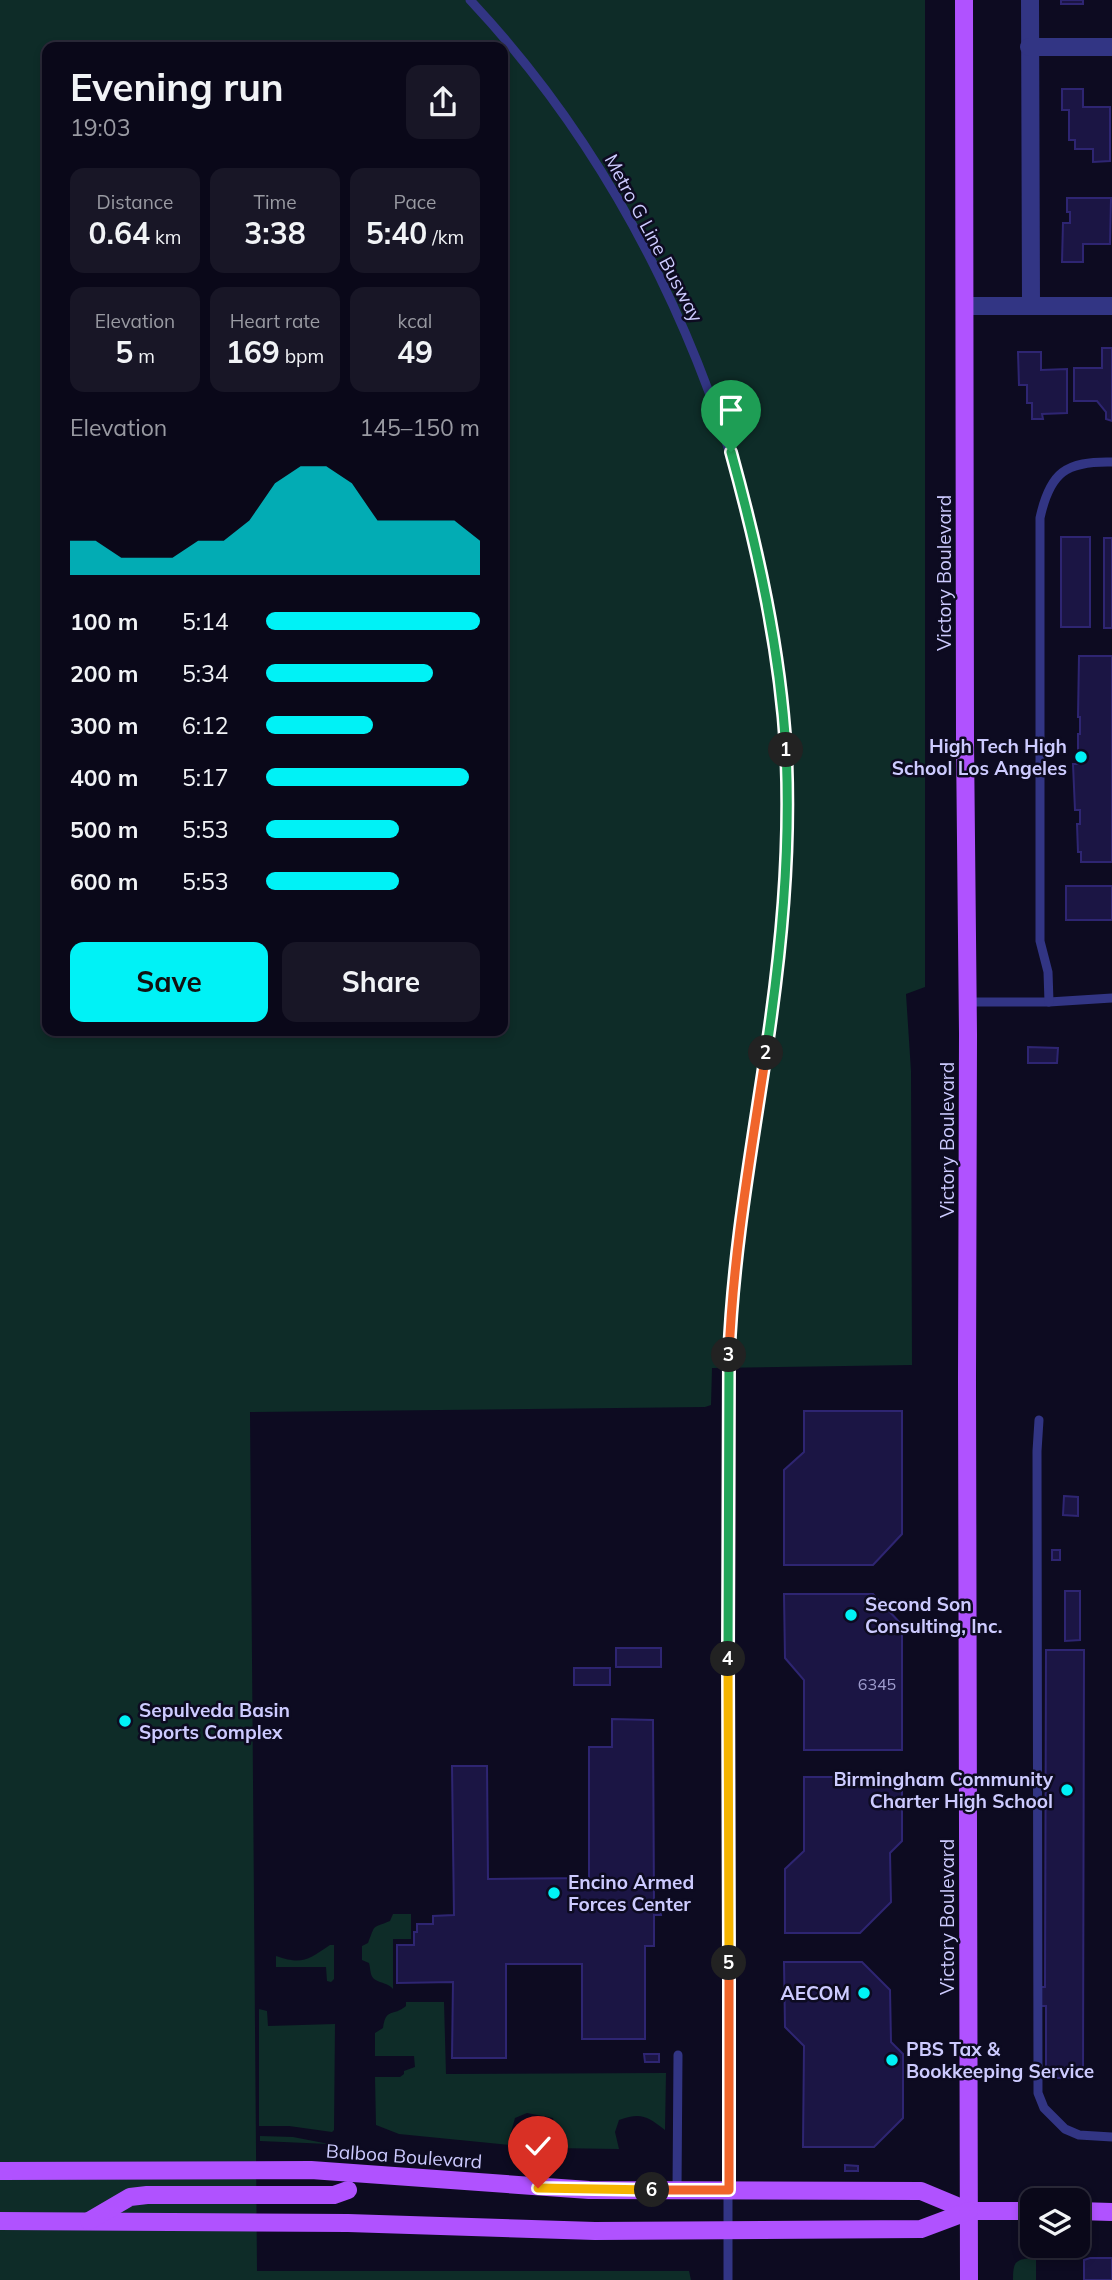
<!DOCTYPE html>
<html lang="en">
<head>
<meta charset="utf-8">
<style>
	body { margin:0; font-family:Mulish,sans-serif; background:#181626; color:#f1f3f6; height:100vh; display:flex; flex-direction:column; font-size:26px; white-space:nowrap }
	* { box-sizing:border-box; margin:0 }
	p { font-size:23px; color:#999aa2 }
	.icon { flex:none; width:38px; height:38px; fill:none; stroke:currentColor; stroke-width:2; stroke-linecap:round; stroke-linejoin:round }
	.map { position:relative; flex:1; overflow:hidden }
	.sheet { position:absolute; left:42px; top:42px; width:466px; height:994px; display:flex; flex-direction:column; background:#0a0819; border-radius:14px; box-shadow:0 4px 10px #0003,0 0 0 2px #2a2938 }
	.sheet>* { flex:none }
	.fabs { position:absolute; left:1020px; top:2188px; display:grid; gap:14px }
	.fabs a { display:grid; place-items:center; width:70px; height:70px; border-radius:14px; background:#0a0819; box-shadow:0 4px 10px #0003,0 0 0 2px #2a2938; font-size:35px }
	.pin { position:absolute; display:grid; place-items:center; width:60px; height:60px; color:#fff; margin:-72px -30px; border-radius:50% 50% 50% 0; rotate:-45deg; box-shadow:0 0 7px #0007 }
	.pin .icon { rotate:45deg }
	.km { position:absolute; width:35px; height:35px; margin:-18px; border-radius:50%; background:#222; color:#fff; font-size:19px; line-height:35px; text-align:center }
	.round { display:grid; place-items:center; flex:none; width:74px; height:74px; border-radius:14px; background:#181626 }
	.overview { display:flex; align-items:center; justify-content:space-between; height:119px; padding:0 28px }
	h1 { font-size:38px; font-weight:700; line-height:52px }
	.figures { display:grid; grid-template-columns:repeat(3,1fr); gap:10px; height:119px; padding:7px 28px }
	.figures div { display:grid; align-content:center; border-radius:14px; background:#181626; text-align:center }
	.figures b { font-size:30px; font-weight:700 }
	.figures small { font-size:19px; font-weight:400 }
	.figures p { font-size:19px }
	.chart { height:196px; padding:14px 28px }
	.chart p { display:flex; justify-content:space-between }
	.chart svg { width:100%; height:126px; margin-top:7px; fill:#00f2f6; opacity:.7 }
	.action { display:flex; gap:14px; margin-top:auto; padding:14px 28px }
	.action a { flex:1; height:80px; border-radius:14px; background:#00f2f6; color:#111; font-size:28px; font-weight:700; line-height:80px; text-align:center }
	.action a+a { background:#181626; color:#f1f3f6 }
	ul { padding:0 28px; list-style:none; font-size:23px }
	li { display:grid; grid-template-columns:112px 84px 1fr; align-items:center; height:52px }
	li i { height:18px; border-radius:9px; background:#00f2f6 }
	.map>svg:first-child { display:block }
</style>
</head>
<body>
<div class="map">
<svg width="1112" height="2280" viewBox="0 0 1112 2280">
	<rect width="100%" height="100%" fill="#0d0b21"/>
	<g fill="#0e2c28" fill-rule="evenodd">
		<path d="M0,0h925v987l-19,7 5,77 1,294 -200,3 -1,37 -6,2 -455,5 7,859h432l2,9h-691zM47,47h455v984h-455z"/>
		<path d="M393,1914h18v25h-18v50c-6,-8 -19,-5 -22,-15 -1,-4 -1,-8 -2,-11l-7,-3v-14l6,-3c8,-20 3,-14 22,-22z"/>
		<path d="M330,1945h4v34l-3,3 -4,-1 -1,-14h-50v-11c26,9 32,4 54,-11z"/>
		<path d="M406,2002h38l2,72 220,-1 -1,57c-18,-14 -24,-18 -46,-10l-4,12 4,17 -66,-1 3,-14 -3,-16 -26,-5 -12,5 -6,21 2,6 -112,-11 -23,-9 -1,-48h25l4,-3v-3l11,-4 -1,-11h-39v-23l8,-5c3,-21 10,-11 23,-22z"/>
		<path d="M259,2009l8,2 1,15 67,-2 -1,106 -2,2 -43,-6h-30z"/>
		<path d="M260,2136l33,1 36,7 -69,-3z"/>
		<path d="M1036,2258v22h-23c0,-20 3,-21 23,-22z"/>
	</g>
	<g fill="#1b1544" stroke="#2e2572" stroke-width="2">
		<rect x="1061" y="0" width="22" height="4"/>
		<path d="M1062,89h21v18h27v54l-17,1v-13h-18v-9h-6v-30h-7z"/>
		<path d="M1067,198h44l-1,46h-27v18h-21l1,-39h7v-11h-3z"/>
		<path d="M1102,348h10v73l-6,-2v-7l-9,-11h-23v-33h28z"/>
		<path d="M1018,352h23v18l26,-1v44l-25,1 1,5h-11v-16h-5v-18h-8z"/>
		<rect x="1061" y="537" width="29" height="90"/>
		<rect x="1104" y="538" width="8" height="90"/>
		<path d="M1079,656h33v206h-31v-10h-3l-1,-28h3v-14h-5l-2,-46h7v-9h-2v-21h2v-17h-2z"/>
		<rect x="1066" y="886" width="46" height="34"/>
		<path d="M1028,1047l30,1 -1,15h-29z"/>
		<path d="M804,1411h98v123l-29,31h-89v-95l20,-18z"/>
		<path d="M1064,1496l14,1v19l-15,-1z"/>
		<rect x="1052" y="1550" width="8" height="10"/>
		<path d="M1065,1591h15v49l-15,1z"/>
		<path d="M784,1594h89l29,31v125h-98v-70l-19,-22z"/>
		<rect x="616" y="1648" width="45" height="19"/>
		<path d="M1046,1650h38l-1,428h-37v-72h-7v-19h6z"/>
		<rect x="574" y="1668" width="36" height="17"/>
		<path d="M612,1719l41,1 1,186h6l1,9h-7v31h-9v93h-63v-75h-76v94h-54l1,-76 -56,1v-38h17v-13h3v-8h16v-8l21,-1 -2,-149h35l1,113 101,-1v-131h23z"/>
		<path d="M804,1777h98v64l-12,12 1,49 -31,31h-75v-64l19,-18z"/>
		<path d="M784,1962h78l28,28 1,52 12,12v64l-29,29h-71l1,-101 -19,-19z"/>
		<path d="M644,2054h15v8h-14z"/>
		<path d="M845,2165l13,1v5h-13z"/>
		<path d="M1090,2258h22v22h-28v-20z"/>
	</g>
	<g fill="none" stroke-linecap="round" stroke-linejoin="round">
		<g stroke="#323584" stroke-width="9">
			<path d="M470,0c154,164 253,376 296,596 16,86 26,174 22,262 -10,173 -54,343 -60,516v906"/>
			<path d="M968,1002h81l63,-4"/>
			<path d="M1049,1002l-1,-30 -8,-31v-423c10,-46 26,-57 72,-56"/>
			<path d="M1039,1420l-2,31 1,642 6,15 21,21 14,6 33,2"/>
			<path d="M677,2190l1,-135"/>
		</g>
		<g stroke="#323584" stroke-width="18">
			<path d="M1030,0l1,306"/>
			<path d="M1029,47h83"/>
			<path d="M966,306h146"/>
		</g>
		<g stroke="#b052ff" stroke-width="18">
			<path d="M964,0l1,742 3,292 -1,347 2,899"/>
			<path d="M0,2171l311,-1 278,20 332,1 48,20h63"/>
			<path d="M1078,2211l34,1"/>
			<path d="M0,2221l348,2 247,8 326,-2 48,-18"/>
			<path d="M89,2221l41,-24 17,-2h187l14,-5"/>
		</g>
	</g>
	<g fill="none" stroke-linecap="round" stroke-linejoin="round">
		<defs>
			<path id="split-1" d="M731,452c27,98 49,197 55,298"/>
			<path id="split-2" d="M766,1053c15,-100 25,-201 20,-303"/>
			<path id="split-3" d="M729,1355c4,-102 22,-202 37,-302"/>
			<path id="split-4" d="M728,1659l1,-304"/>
			<path id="split-5" d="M728,1659l1,304"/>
			<path id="split-6" d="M652,2190h77v-227"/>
			<path id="split-7" d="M538,2188l114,2"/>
		</defs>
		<use href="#split-1" stroke="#fff" stroke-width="14"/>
		<use href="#split-2" stroke="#fff" stroke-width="14"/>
		<use href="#split-3" stroke="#fff" stroke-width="14"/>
		<use href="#split-4" stroke="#fff" stroke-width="14"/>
		<use href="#split-5" stroke="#fff" stroke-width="14"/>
		<use href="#split-6" stroke="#fff" stroke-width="14"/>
		<use href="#split-7" stroke="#fff" stroke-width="14"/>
		<use href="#split-1" stroke="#22a559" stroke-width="9"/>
		<use href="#split-2" stroke="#22a559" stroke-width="9"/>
		<use href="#split-3" stroke="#f0652b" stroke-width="9"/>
		<use href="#split-4" stroke="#22a559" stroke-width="9"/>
		<use href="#split-5" stroke="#f5b400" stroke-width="9"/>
		<use href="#split-6" stroke="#f0652b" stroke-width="9"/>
		<use href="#split-7" stroke="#f5b400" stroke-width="9"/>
	</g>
	<g fill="#00f2f6" stroke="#0d0b21" stroke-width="2.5">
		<circle cx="1081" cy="757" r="7"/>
		<circle cx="851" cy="1615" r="7"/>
		<circle cx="125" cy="1721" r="7"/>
		<circle cx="1067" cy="1790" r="7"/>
		<circle cx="554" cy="1893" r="7"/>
		<circle cx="864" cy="1993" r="7"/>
		<circle cx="892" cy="2060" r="7"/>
	</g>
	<g text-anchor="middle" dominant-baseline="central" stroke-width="5" stroke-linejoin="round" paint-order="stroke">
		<g font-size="16" fill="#a09ed0">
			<text x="877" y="1684">6345</text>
		</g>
		<g font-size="19" fill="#cdcbff" stroke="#0d0b21">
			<text transform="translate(654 238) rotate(62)">Metro G Line Busway</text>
			<text transform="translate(944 573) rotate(-90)">Victory Boulevard</text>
			<text transform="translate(947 1140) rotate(-90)">Victory Boulevard</text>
			<text transform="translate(947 1917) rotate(-90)">Victory Boulevard</text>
			<text transform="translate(404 2156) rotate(4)">Balboa Boulevard</text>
		</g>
		<g font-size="19" font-weight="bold" fill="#cdcbff" stroke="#0d0b21" text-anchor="start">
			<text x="1067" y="746" text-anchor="end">High Tech High<tspan x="1067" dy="22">School Los Angeles</tspan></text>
			<text x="865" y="1604">Second Son<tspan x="865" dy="22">Consulting, Inc.</tspan></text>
			<text x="139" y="1710">Sepulveda Basin<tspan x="139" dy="22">Sports Complex</tspan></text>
			<text x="1053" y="1779" text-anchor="end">Birmingham Community<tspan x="1053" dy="22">Charter High School</tspan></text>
			<text x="568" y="1882">Encino Armed<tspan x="568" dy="22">Forces Center</tspan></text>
			<text x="850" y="1993" text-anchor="end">AECOM</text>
			<text x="906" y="2049">PBS Tax &amp;<tspan x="906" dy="22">Bookkeeping Service</tspan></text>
		</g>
	</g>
</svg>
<div class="fabs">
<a><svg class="icon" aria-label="layers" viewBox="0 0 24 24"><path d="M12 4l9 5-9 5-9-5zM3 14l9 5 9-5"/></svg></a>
</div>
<div class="pin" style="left:731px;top:452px;background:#1e9e55"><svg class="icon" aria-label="arrive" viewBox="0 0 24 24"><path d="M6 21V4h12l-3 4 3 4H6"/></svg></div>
<div class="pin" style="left:538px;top:2188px;background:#d93025"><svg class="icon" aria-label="check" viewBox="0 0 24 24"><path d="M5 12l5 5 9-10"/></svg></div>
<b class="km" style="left:786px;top:750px">1</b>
<b class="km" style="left:766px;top:1053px">2</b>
<b class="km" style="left:729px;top:1355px">3</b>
<b class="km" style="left:728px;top:1659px">4</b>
<b class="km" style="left:729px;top:1963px">5</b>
<b class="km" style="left:652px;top:2190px">6</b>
<section class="sheet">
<div class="overview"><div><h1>Evening run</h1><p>19:03</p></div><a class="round"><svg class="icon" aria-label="share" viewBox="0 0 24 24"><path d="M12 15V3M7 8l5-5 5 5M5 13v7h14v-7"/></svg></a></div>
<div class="figures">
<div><p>Distance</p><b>0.64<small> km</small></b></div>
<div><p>Time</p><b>3:38</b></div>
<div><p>Pace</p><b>5:40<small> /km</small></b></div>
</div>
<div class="figures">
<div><p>Elevation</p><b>5<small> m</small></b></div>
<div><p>Heart rate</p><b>169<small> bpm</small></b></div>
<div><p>kcal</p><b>49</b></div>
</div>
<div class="chart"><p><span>Elevation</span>145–150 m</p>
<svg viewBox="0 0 160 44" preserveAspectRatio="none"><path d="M0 44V32L10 32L20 38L30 38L40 38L50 32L60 32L70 25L80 12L90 6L100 6L110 12L120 25L130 25L140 25L150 25L160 32V44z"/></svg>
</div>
<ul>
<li><b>100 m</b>5:14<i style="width:100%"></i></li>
<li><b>200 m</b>5:34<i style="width:78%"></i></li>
<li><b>300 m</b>6:12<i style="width:50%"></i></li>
<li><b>400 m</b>5:17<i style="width:95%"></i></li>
<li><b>500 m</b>5:53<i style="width:62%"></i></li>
<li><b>600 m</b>5:53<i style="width:62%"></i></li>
</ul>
<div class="action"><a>Save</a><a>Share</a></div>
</section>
</div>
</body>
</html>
